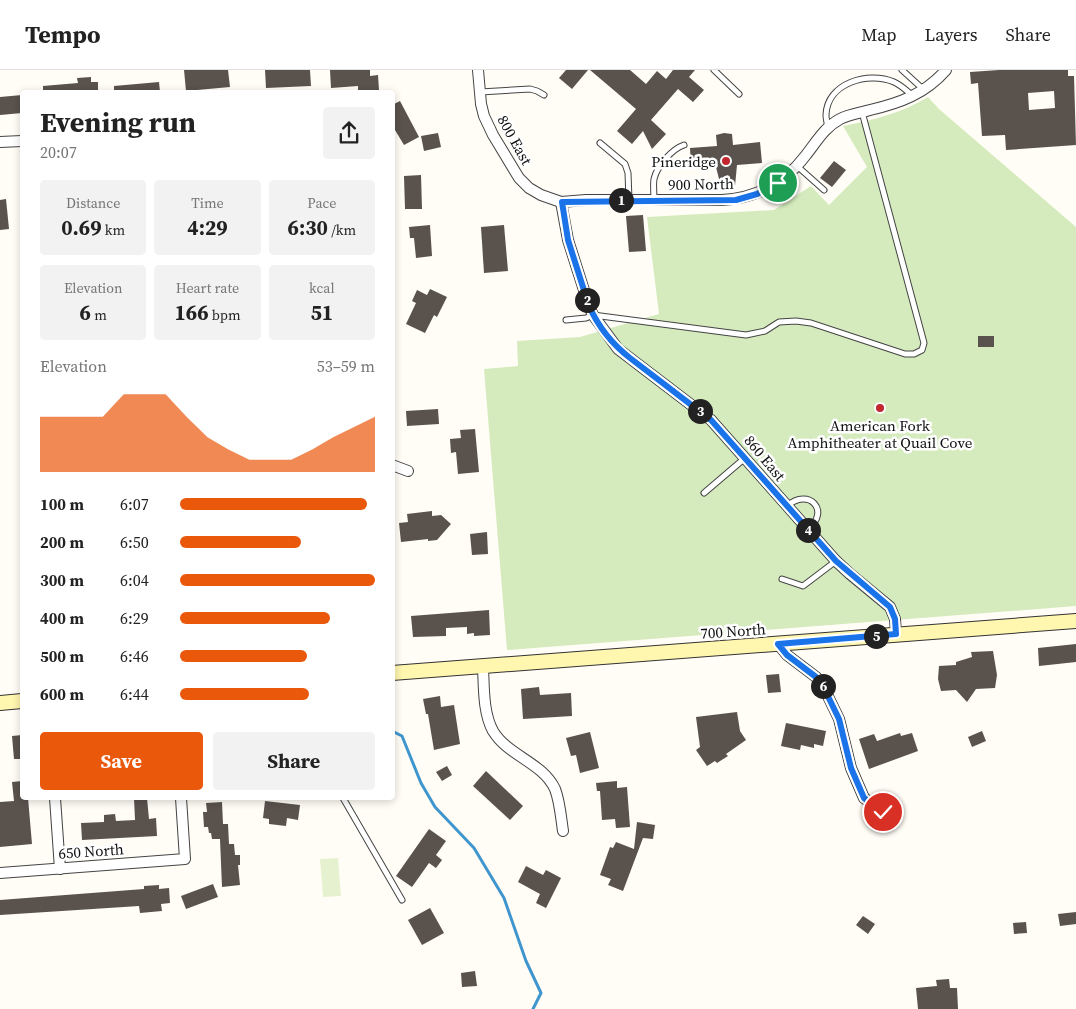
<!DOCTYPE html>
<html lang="en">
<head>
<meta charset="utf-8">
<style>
	body { margin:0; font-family:"Source Serif 4",serif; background:#f2f2f2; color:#222; height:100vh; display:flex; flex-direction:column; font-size:19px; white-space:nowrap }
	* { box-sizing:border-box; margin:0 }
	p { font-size:16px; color:#767676 }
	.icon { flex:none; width:28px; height:28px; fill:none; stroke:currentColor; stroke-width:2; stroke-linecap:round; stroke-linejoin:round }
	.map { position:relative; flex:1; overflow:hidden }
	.panel { position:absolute; left:20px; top:20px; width:375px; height:710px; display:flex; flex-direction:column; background:#fff; border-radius:5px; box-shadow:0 2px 8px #0003 }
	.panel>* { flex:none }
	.pin { position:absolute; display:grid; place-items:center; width:42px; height:42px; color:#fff; margin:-21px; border:2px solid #fff; border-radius:50%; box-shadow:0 1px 5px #0007 }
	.km { position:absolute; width:25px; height:25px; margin:-12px; border-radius:50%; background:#222; color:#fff; font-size:14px; line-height:25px; text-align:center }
	.round { display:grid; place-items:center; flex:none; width:52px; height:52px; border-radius:5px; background:#f2f2f2 }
	.overview { display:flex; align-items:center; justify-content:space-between; height:85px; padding:0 20px }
	h1 { font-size:28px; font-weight:700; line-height:38px }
	.stats { display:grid; grid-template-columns:repeat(3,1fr); gap:8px; height:85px; padding:5px 20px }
	.stats div { display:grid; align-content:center; border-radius:5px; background:#f2f2f2; text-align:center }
	.stats b { font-size:21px; font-weight:700 }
	.stats small { font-size:14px; font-weight:400 }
	.stats p { font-size:14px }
	.chart { height:140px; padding:10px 20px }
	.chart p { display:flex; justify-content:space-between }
	.chart svg { width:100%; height:90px; margin-top:5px; fill:#ea580c; opacity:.7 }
	.cta { display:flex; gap:10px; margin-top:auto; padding:10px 20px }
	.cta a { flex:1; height:58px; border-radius:5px; background:#ea580c; color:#fff; font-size:20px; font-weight:700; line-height:58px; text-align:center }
	.cta a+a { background:#f2f2f2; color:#222 }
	ul { padding:0 20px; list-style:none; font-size:16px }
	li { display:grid; grid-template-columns:80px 60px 1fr; align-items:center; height:38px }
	li i { height:12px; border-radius:6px; background:#ea580c }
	header { display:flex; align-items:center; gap:30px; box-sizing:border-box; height:70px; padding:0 25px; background:#fff; border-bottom:1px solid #e0e0e0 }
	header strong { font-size:24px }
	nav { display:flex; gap:28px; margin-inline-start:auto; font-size:18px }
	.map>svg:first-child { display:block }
</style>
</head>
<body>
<header>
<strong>Tempo</strong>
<nav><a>Map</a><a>Layers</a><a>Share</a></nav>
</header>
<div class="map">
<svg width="1076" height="939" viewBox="0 0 1076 939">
	<rect width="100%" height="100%" fill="#fffdf5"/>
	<path fill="#d5ebbd" d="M928,27l11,12 137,118v379l-569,44 -23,-281 34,-3 -1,-25 63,-4 79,-23 -12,-97 127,-7 37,-24 18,19 38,-38 -24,-41c30,-6 59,-13 85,-29z"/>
	<path fill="#e6f2cf" d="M338,788l3,38 -18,1 -3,-38z"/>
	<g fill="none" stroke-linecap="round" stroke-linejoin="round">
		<path stroke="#3f96cf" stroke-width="3" d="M392,661l10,5 19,47 14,24 39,41 30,50 22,63 15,32 -8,16"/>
	</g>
	<g fill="#5a524d" fill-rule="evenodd">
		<path d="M184,0h44l2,17 -44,4z"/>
		<path d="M265,0h45l1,16 -45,2z"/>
		<path d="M330,0h40v6l8,-1 1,15h-8v2h-13v-6l-27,2z"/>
		<path d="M566,0h22l-16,19 -13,-11z"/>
		<path d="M590,0h40l16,14 11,-13 9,8 7,-9h22l-6,7 15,13 -11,12 -15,-13 -27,31 15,14 -14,15 -9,-18 -11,13 -15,-13 19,-22z"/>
		<path d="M999,0h69v6h6l2,69 -70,5 -1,-15 -23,1 -4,-53 -7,1 -1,-12zM1054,21l1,17 -26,2 -1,-17z"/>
		<path d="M91,7v5h7v10h-55v-6l35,-3 -1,-5z"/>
		<path d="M159,12l1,10h-46v-6z"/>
		<path d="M22,25v18l-22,2v-18z"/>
		<path d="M400,31l19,36 -15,8 -12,-20v-20z"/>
		<path d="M438,63l3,14 -17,4 -3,-15z"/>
		<path d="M724,63l8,1 1,11 27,-3 2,21 -25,2 -2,21 -14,1 -5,-20 -25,1 -1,-20 27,-2 -1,-11z"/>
		<path d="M834,91l12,9 -14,17 -12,-9z"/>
		<path d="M421,105l1,34h-17l-1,-33z"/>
		<path d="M6,129l3,30 -9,1v-30z"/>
		<path d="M643,145l3,36 -17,1 -3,-36z"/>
		<path d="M430,155l2,31 -16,2 -2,-20h-4l-1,-11z"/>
		<path d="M504,155l4,46 -24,2 -3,-46z"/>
		<path d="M430,219l17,8 -10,20 -3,-2 -9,18 -19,-9 10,-21 -4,-2 5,-11 10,5z"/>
		<rect x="978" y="266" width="16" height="11"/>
		<path d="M438,339l1,15 -32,2 -1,-15z"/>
		<path d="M475,359l4,43 -21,2 -2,-22 -5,1 -1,-14 11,-1 -1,-8z"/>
		<path d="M432,441v5l9,-1 10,9 -14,16 -9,1v-2l-27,3 -2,-19 9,-1 -1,-8z"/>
		<path d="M487,462l1,22 -16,1 -2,-21z"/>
		<path d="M489,540l1,25 -16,1v-3l-7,1v-7l-21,1v8l-33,1 -2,-21z"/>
		<path d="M1076,574v18l-37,4 -1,-18z"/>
		<path d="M993,581l4,24 -2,13 -19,1 -9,13 -11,-12 -15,1 -3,-12 1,-13 17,-1v-3l16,-5 -1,-5z"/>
		<path d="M779,604l2,18 -13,1 -2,-18z"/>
		<path d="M539,617l1,8 31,-2 1,23 -49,3 -2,-30z"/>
		<path d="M440,626l1,11 13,-2 6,39 -26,6 -6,-36h-2l-3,-15z"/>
		<path d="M737,642l3,19 6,9 -20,14 2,2 -11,7 -2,-2 -8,5 -11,-16 4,-3 -4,-30z"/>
		<path d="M786,653l40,8 -3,15 -9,-2v4l-13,-3 -1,5 -19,-4z"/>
		<path d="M982,661l4,10 -14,6 -4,-10z"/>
		<path d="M590,662l9,36 -19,5 -4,-18 -5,1 -5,-18z"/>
		<path d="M900,663l1,3 11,-3 6,18 -49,18 -10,-30 15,-5 3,7z"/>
		<path d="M22,665v24h-8l-2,-23z"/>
		<path d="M447,696l5,9 -10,6 -6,-9z"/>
		<path d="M486,701l37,35 -13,14 -37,-34z"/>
		<path d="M22,711v17h6l4,46 -32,3v-45l14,-1 -2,-19z"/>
		<path d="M617,711v7l10,-1 3,40 -14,1 -1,-9 -13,1 -2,-29h-3l-1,-8z"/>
		<path d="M134,728h13l2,21 7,-1 1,18 -75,4 -1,-17 23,-1v-7l11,-1 1,7 19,-1z"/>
		<path d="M265,731l35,4 -2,15 -11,-2 -1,8 -17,-2v-5l-6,-1z"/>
		<path d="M222,732l1,22h5l1,20h5l1,11h5v10h-2l2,20 -18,2 -2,-48h-8l-1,-6h-2l-1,-6h-4l-1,-15h4l-1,-9z"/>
		<path d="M637,752l18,3 -2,14 -10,-1 -20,53 -15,-6 3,-6 -11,-4 10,-28 3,1 3,-6 18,7z"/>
		<path d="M429,759l17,12 -10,14 6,5 -6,8 -7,-5 -17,24 -16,-11z"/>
		<path d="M526,796l17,9 3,-5 15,8 -15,30 -10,-5 4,-9 -22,-12z"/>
		<path d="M213,814l5,13 -32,12 -5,-13z"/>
		<path d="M159,815v4l10,-1 1,15 -9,1 1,7 -22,2 -1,-7 -139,9v-15l144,-11v-3z"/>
		<path d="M430,838l14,25 -22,12 -14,-25z"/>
		<path d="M1076,842v12l-16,2 -2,-12z"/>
		<path d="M863,846l12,8 -7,10 -12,-9z"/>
		<path d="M1026,852l1,11 -13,1 -1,-11z"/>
		<path d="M475,901l2,15 -15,1 -1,-14z"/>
		<path d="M949,909l1,9h7l1,21h-40l-2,-21 21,-2 -1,-6z"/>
	</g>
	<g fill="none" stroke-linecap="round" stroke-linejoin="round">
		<defs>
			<g id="lane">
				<path d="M714,0l25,24"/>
				<path d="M902,0l22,20"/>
				<path d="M480,22l50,-3 7,2 7,4"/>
				<path d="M828,57c-1,-4 -2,-8 -2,-12 1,-32 42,-44 68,-33 7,3 13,9 19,14"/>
				<path d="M600,73l25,21 3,9 1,27"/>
				<path d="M797,96l27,24"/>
				<path d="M654,130c0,-7 -1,-15 0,-21 3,-13 18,-30 30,-34"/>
				<path d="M566,250l20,-2 7,-3 153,20 19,-4 14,-9 17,-1 15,2 94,31h9l8,-4 2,-7 -62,-231"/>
				<path d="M704,423l41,-35"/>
				<path d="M787,436c22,-19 44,5 21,23"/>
				<path d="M782,509l21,7 33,-25"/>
				<path d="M343,728l59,102"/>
			</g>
			<g id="street">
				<path d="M478,0l3,34 3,12 9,19 26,43 10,10 12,7 20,7 25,-2h136c35,-2 63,-17 84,-45 11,-14 19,-28 34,-36 9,-5 20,-6 30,-9 30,-7 55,-16 76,-40"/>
				<path d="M0,72l22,-1"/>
				<path d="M561,132l7,38 21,66 4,9 25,34 93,71 125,141 14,13 40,33 5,12 1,15"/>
				<path d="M392,395l16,6"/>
				<path d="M778,574l9,11 29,22 7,9 16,33 12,49 13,30 28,22"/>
				<path d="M483,597c1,20 0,46 10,64 15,25 49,31 62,58 5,13 6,29 8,42"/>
				<path d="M55,728l5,71"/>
				<path d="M0,803l185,-14 -4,-61"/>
			</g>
			<g id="secondary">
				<path d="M392,603l684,-52"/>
				<path d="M0,633l22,-2"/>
			</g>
		</defs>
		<use href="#lane" stroke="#444" stroke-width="7"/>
		<use href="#street" stroke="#444" stroke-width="12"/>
		<use href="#secondary" stroke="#333" stroke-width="16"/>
		<use href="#lane" stroke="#fff" stroke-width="5"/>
		<use href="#street" stroke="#fff" stroke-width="10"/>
		<use href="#secondary" stroke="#fff6b0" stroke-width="14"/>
	</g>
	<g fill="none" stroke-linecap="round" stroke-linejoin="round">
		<defs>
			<path id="route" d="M778,113l-21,11 -21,6 -174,2 6,38 21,66c9,20 23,38 41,52l81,62 125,141 54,46 5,12 1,15 -118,10 9,11 29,22 7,9 16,33 12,49 13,30 19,14"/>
		</defs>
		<use href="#route" stroke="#fff" stroke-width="10"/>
		<use href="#route" stroke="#1a73e8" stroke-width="6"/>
	</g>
	<g fill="#c4262e" stroke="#fff" stroke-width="2">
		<circle cx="726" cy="91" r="5"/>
		<circle cx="880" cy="338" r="5"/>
	</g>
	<g text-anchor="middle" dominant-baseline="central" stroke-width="5" stroke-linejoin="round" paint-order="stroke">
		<g font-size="15" fill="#111" stroke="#fff">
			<text transform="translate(515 70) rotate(61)">800 East</text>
			<text transform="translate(701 114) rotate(-1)">900 North</text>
			<text transform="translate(765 388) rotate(50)">860 East</text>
			<text transform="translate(733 561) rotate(-4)">700 North</text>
			<text transform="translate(91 781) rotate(-4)">650 North</text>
		</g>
		<g font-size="15" fill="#111" stroke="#fff" text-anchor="end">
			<text x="716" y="91">Pineridge</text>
			<text x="880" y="355" text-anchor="middle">American Fork<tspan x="880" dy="17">Amphitheater at Quail Cove</tspan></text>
		</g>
	</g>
</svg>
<div class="pin" style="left:778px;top:113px;background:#1e9e55"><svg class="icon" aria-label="arrive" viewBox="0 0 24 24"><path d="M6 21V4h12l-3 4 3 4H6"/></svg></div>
<div class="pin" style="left:883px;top:742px;background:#d93025"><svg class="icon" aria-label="check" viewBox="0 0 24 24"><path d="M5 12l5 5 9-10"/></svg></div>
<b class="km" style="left:621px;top:130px">1</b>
<b class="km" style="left:587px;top:230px">2</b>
<b class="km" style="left:700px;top:341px">3</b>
<b class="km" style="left:808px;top:460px">4</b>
<b class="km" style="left:876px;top:566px">5</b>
<b class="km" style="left:823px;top:616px">6</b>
<section class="panel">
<div class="overview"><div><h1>Evening run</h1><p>20:07</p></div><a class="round"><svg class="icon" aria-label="share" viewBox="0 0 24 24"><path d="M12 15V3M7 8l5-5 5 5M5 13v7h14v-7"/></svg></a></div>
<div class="stats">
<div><p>Distance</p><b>0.69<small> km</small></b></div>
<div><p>Time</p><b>4:29</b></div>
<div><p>Pace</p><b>6:30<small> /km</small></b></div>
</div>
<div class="stats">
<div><p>Elevation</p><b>6<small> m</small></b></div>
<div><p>Heart rate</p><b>166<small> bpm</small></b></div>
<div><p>kcal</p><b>51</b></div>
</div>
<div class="chart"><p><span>Elevation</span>53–59 m</p>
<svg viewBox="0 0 160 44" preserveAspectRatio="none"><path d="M0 44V17L10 17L20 17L30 17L40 6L50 6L60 6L70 17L80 27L90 33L100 38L110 38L120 38L130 33L140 27L150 22L160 17V44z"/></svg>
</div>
<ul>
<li><b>100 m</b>6:07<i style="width:96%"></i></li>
<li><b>200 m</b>6:50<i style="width:62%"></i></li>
<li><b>300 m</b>6:04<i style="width:100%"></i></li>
<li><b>400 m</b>6:29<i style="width:77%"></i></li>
<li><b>500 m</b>6:46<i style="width:65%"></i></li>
<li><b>600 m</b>6:44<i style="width:66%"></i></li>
</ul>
<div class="cta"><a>Save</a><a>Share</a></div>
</section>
</div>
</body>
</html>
